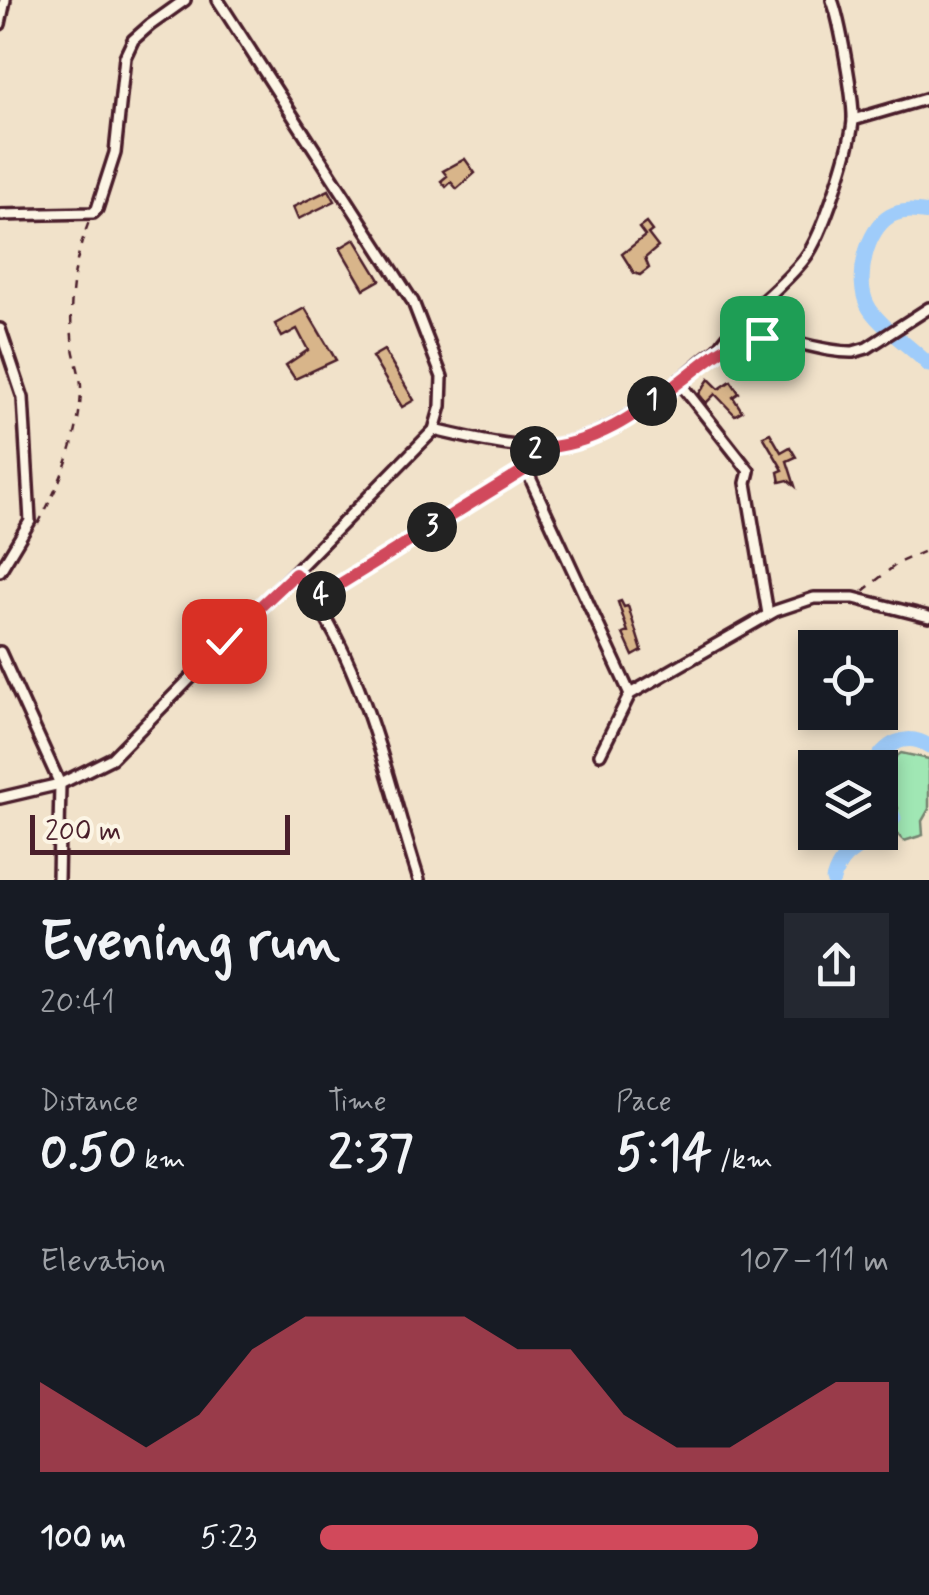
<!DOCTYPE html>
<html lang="en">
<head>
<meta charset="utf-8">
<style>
	body { margin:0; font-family:Mynerve,sans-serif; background:#242831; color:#f1f3f6; height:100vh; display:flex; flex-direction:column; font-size:38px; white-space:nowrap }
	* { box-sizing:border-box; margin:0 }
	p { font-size:32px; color:#9ea1a6 }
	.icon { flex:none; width:55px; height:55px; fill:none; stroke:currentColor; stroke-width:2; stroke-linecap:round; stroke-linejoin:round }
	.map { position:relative; height:880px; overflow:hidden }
	.sheet { display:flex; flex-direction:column; background:#171b24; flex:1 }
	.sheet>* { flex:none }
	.buttons { position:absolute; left:798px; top:630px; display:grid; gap:20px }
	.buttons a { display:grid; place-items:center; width:100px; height:100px; border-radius:0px; background:#171b24; box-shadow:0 5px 15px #0003; font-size:50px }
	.scale { position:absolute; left:30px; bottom:25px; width:260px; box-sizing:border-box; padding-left:10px; border:5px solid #4a1f2b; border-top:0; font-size:28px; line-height:35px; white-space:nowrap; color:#4a1f2b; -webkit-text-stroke:8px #fcf5e5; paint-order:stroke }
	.pin { position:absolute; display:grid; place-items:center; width:85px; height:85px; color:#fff; margin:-42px; border-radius:20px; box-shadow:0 5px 15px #0006 }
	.km { position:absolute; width:50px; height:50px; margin:-25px; border-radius:50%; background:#222; color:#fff; font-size:28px; line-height:50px; text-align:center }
	.round { display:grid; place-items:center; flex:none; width:105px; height:105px; border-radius:0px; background:#242831 }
	.overview { display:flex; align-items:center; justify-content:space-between; height:170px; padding:0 40px }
	h1 { font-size:55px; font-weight:800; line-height:75px }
	.figures { display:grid; grid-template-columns:repeat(3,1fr); gap:15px; height:170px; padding:10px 40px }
	.figures div { display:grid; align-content:center }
	.figures b { font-size:50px; font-weight:800 }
	.figures small { font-size:28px; font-weight:400 }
	.figures p { font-size:28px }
	.chart { height:280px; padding:20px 40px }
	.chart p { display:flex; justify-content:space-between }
	.chart svg { width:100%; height:180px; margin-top:10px; fill:#d1495b; opacity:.7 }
	ul { padding:0 40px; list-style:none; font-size:32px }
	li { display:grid; grid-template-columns:160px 120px 1fr; align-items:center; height:75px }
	li i { height:25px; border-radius:12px; background:#d1495b }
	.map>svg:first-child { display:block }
</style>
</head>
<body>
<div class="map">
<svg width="929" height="880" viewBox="0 0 929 880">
	<rect width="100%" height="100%" fill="#f1e2ca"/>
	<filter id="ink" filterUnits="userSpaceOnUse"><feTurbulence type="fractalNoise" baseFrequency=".01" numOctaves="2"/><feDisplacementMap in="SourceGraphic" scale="20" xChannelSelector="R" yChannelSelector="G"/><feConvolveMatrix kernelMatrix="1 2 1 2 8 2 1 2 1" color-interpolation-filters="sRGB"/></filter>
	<g filter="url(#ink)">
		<path fill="#a0e7b4" stroke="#758370" stroke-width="2.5" d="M901,753l28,6v50l-7,12 1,14 -19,6 -10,-10 4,-23 -17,-25 8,-21z"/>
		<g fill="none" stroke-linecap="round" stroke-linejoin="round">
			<g stroke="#9fccfa" stroke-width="15">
				<path d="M929,213c-14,-2 -26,-4 -39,3 -24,14 -35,63 -23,88 8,19 46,44 62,61"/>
				<path d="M873,768c10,-24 33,-37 56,-22"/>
				<path d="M833,880c10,-38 42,-32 61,-62l-14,-27"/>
			</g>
		</g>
		<g fill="#d8b58a" stroke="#4a1f2b" stroke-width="2.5">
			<path d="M465,159l10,14 -18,16 -6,-7 -5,5 -5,-6 6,-5 -4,-5z"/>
			<path d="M329,190l6,11 -37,18 -5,-12z"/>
			<path d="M646,223l6,8 -4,3 10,13 -13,11 4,10 -9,7 -6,-2 -12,-19 23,-18 -6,-8z"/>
			<path d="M355,239l25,41 -16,9 -24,-41z"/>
			<path d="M305,308l31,52 -41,19 -9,-14 22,-15 -11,-21 -15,8 -7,-13z"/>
			<path d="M384,350l30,50 -12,7 -30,-50z"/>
			<path d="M709,379l10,10 12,-8 8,12 -6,4 9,14 -7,4 -20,-21 -9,9 -7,-9z"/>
			<path d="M770,433l11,19 9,-5 6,10 -9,4 8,25 -7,-6 -8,2 -2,-10 5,-2 -20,-34z"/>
			<path d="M621,601l3,6 4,-1 14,45 -9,5 -10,-22 5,-2 -10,-30z"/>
		</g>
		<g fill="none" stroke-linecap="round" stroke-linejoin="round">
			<defs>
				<g id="minor">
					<path d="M0,24l5,-24"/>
					<path d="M853,120l76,-22"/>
					<path d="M0,215l93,-2 4,-4 18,-56 10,-96 8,-17 17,-15 35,-25"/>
					<path d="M0,329l23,69 7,123 -30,50"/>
					<path d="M720,346c24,-34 60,-55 85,-88 18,-23 45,-108 48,-137 1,-21 -13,-101 -21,-121"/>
					<path d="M679,382l70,89 -3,12 22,131"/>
					<path d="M434,430c114,27 139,28 236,-42 20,-14 39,-37 62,-46 40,-15 81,11 121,10l14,-4 62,-40"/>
					<path d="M526,469l104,225"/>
					<path d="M295,574c69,83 91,204 124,306"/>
					<path d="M316,599l210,-130 11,-21"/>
					<path d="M0,652l60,132 -2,96"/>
					<path d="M600,754l30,-60 145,-83 39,-13h40l75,19"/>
					<path d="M0,798l60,-14 52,-26 322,-328 7,-24 1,-29 -29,-75 -195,-302"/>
				</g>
			</defs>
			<use href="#minor" stroke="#4a1f2b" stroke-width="16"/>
			<g stroke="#4a1f2b" stroke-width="2.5" stroke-dasharray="8 8" stroke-linecap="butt">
				<path d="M38,524c23,-42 43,-89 43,-138 -1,-13 -6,-26 -8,-38 -5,-46 0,-86 17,-129"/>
				<path d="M863,591l35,-28 31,-14"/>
			</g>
			<use href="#minor" stroke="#fcf5e5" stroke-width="9"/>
		</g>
	</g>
	<g fill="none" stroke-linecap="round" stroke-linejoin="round" filter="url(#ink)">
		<defs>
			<path id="route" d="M224,641l71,-67 21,25 210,-130 11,-21c56,-1 102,-35 145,-68 28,-21 44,-40 80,-42"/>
		</defs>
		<use href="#route" stroke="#fff" stroke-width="20"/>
		<use href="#route" stroke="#d1495b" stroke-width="12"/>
	</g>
</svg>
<div class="buttons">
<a><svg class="icon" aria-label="locate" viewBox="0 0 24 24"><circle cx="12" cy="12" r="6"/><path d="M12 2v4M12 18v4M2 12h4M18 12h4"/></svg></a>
<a><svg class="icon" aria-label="layers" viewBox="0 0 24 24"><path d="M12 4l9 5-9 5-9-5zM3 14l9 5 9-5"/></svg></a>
</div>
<div class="scale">200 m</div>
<div class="pin" style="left:762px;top:338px;background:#1e9e55"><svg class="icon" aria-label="arrive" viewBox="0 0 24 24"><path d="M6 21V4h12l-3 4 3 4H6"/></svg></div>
<div class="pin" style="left:224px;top:641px;background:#d93025"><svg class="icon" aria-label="check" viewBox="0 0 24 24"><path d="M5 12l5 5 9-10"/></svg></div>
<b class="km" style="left:652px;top:401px">1</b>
<b class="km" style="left:535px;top:451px">2</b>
<b class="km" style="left:432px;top:527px">3</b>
<b class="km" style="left:321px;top:596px">4</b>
</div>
<section class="sheet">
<div class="overview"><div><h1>Evening run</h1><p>20:41</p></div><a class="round"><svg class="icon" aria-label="share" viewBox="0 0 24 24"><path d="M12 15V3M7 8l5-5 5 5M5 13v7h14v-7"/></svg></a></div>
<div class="figures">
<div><p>Distance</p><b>0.50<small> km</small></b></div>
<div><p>Time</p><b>2:37</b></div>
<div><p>Pace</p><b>5:14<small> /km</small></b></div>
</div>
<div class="chart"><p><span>Elevation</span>107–111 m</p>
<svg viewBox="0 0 160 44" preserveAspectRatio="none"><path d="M0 44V22L10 30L20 38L30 30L40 14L50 6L60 6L70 6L80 6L90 14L100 14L110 30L120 38L130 38L140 30L150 22L160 22V44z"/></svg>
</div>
<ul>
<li><b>100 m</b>5:23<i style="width:77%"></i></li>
</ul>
</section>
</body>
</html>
